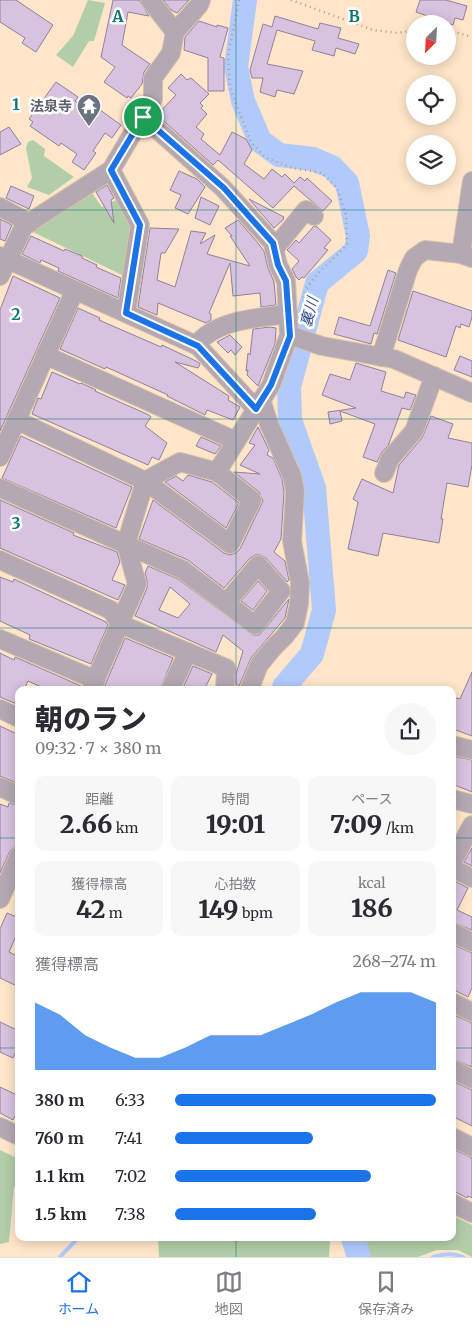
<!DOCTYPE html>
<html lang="ja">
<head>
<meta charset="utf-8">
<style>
	body { margin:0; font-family:Merriweather,"Noto Sans JP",serif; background:#f7f7f7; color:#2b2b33; height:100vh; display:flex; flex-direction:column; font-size:19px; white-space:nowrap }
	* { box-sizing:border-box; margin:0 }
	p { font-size:16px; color:#7c7c81 }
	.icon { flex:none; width:28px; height:28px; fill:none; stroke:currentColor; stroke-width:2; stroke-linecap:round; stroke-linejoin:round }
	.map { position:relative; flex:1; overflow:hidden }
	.side { position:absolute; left:15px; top:686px; width:441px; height:555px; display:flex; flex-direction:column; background:#fff; border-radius:10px; box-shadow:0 2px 12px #0003 }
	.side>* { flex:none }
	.needle { width:32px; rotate:204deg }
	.fabs { position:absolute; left:406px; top:15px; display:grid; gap:10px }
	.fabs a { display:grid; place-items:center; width:50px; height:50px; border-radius:50%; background:#fff; box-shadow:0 2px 12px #0003; font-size:25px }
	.pin { position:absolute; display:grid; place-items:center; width:42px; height:42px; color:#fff; margin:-21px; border:2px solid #fff; border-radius:50%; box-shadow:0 1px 5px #0007 }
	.round { display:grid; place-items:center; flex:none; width:52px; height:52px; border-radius:26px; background:#f7f7f7 }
	.headline { display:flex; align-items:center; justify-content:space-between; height:85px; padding:0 20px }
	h1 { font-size:28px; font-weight:800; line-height:38px }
	.metrics { display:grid; grid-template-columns:repeat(3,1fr); gap:8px; height:85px; padding:5px 20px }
	.metrics div { display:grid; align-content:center; border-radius:10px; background:#f7f7f7; text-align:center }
	.metrics b { font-size:25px; font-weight:800 }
	.metrics small { font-size:14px; font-weight:400 }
	.metrics p { font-size:14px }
	.chart { height:140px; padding:10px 20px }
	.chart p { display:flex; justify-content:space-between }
	.chart svg { width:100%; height:90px; margin-top:5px; fill:#1a73e8; opacity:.7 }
	ul { padding:0 20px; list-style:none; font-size:16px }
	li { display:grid; grid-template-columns:80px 60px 1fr; align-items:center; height:38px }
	li i { height:12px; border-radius:6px; background:#1a73e8 }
	.tabs { display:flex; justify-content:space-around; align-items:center; height:70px; border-top:1px solid #e1e1e2; background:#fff; font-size:14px; color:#7c7c81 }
	.tabs a { display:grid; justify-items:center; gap:2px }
	.tabs .selected { color:#1a73e8 }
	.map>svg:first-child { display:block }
</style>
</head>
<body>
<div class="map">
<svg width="472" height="1257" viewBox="0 0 472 1257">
	<rect width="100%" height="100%" fill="#ffe6ca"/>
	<g fill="#b1cea8">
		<path d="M88,0l17,3 -11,38h-5l-16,26 -17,-12 17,-19z"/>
		<path d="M33,140l12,9 -1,7 30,21 -25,18 -22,-8 5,-9 -6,-30 2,-6z"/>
		<path d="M90,190l12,17 16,-8 15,28 -9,49 -93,-45z"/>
		<path d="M0,1150l19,9v29l-5,-1 -5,55 -9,2z"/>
		<path d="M453,1216l19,9v32l-14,-7h-21l-19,7h-49l-5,-3 -4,-16h92z"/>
		<path d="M158,1238h169l3,3 -1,16h-170z"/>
	</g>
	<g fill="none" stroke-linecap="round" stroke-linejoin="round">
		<g stroke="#b0cafc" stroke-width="4">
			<path d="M60,1257l18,-19"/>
			<path d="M433,1257c9,-3 21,-4 30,0"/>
		</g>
		<g stroke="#b0cafc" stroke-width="24">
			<path d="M245,0l-9,67 7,34 17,40 19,14 34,4 19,8 15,16 11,53 -2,15 -39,32 -28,104 1,33 24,68 10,122 -12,44 -28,33v3"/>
			<path d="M353,1238l6,19"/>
		</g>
	</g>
	<g fill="#d7c2df" stroke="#93809b" fill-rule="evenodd">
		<path d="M0,0h16l37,25 -17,27 -14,-9 3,-5 -25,-16z"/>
		<path d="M113,0h26l10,16 -21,-4 -6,33 28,19 -6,8 -2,12 -11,14 -3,-2 -1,2 -23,-16 11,-15 -14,-10z"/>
		<path d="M163,0h26l-12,13 -6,-3z"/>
		<path d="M420,0h26l21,6 -4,14 -8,-2 -2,7 -37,-13z"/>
		<path d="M275,16l43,13 2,-6 21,5 -3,10 21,6 -4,10 -19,-6 -2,8 -22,-6 3,-9 -38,-11 -10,34 36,7 -9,23 -17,-4 -2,7 -15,-5 3,-14h-11l-2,-8 13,-46 9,3z"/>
		<path d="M199,21l18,6v-2l11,3 -8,29 4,1v33h-16v-33l-24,-8 1,-13z"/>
		<path d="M181,74l6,6 4,-2 18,16 -9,9 3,3 -2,2 6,6 -11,13 8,7 -3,5 19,16 12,-23 14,7 6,11 -8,14 20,15 8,-10 10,8 3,-3 9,9 6,-6 5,4 2,-3 25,23 -9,10 -29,-25 -21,22 -55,-48 -5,5 -56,-50 19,-20 -8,-7z"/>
		<path d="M56,82l22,15 -3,4 17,11 4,-5 25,18 -9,13 -7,-5 -12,18 3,2 -12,17 -12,-8 5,-8 -16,-11 -2,3 -29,-20 3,-4 -4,-3z"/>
		<path d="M9,127l12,17 -21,11v-23z"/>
		<path d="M179,171l18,8 8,8 -17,27 -13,-6 6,-13 -11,-5z"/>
		<path d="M107,185l7,13 -3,2 3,23 -18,-31z"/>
		<path d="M11,186l23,10 -5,13 -23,-11z"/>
		<path d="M201,197l18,9 -9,19 -15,-7z"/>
		<path d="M249,199l35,18 -1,3 -9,8z"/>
		<path d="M0,219l12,6 -7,16 -5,-2z"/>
		<path d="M238,220l20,23 6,8 4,17 6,14 2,23 -15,2 -1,-14 -27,3 -3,-33 -21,50 2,1v6l-5,3 -48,-20 -1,12 -19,-8 12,-79 29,1 -14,24h-4l-4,27 18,7 16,-56 15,2 -6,11 15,-9 -8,19 43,12 -20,-30h2l-7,-8z"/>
		<path d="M314,226h2l15,14 -7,8 4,2 -24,28 -2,-1 -3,3 -3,-3 -4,-8 7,-8 -12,-11 9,-10 3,3z"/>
		<path d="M31,236l33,15 1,-2 17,7v2l15,7 -1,2 25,11 -3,20 -60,-27 1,-3 -18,-8 -1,3 -18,-9z"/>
		<path d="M388,270l8,3 -19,61 -3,-1 -3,11 -37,-10 5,-17 31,9z"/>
		<path d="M13,276l47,22 -60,133v-121z"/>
		<path d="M413,291l59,20v6l-3,10 -8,-3 -1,4 -4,-2 -10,31 -48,-17z"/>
		<path d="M78,308l22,10 -1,2 62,27 1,-2 36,17 2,2 -2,4 -23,-6 54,34 -1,4 12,7 -7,13 -26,-10 -2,5 -38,-19 1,-1 -62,-28 -1,2 -45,-20z"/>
		<path d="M270,327l6,1 -1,16 -17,42 -11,-11 1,-5 -2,1 2,-18 2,2 3,-26z"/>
		<path d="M230,335l12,12 -7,8 -4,-5 -3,3 -11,-11z"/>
		<path d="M460,356l12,5v16l-18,-7z"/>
		<path d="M356,363l30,9 -5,19 23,7 2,-6 10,3 -6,15 -8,-2 -14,38 -6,6 -5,10 -14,-5 12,-33 -35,-13 2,10 -12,3 -2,-12 28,-4 -34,-13 8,-21 20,6z"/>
		<path d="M52,372l28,12 1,-1 15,7 -1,1 54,24 2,2 -6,9 22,17 -8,17 -7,-3 -4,8 -116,-51 6,-16 3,1z"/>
		<path d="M431,416l22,8 -5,14 24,5v22l-4,22 -21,-4 -6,36h2l-4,24 -56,-10 -5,23 -30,-7 10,-47 -5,-3 9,-20 31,14 6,-28 23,-27z"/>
		<path d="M258,427l11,23 -2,5 6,3 9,21 2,13 -3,47 -7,13 11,9 4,19 -2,2 -21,-24 -6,-3h-5l-5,3 -26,30 -36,-28 -49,-21 14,-39 71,53 6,2 6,-2 4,-4 23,-48 -4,-9 -25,-20 26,2 -20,-9 15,-20 -6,-2z"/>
		<path d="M21,436l111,51 -16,41 -114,-50z"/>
		<path d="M201,437l20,9 -6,8 -19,-8z"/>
		<path d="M188,475l24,7 27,21 -13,25 -61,-46 11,-6 7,5z"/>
		<path d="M0,500l74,33 -1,2 44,17 3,10 -8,18 13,5 -7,15 -118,-52z"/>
		<path d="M148,566l30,13 75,56h6l4,-4 26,-32 -4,19 -34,40 -12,28 -3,-2v-10l7,-23 -20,-16 -7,17 -81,-36 12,-28v-7l-2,-8zM170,587l20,17 -12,14 -19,-8z"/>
		<path d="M0,577l13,5 1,-3 92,43 2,3 -17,39 -62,-25 1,-4 -30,-14z"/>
		<path d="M258,581l9,10 -14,19 -12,-9z"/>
		<path d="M125,638l48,20 -13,32h-57z"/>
		<path d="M0,653l14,7 1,-3 66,29v4h-33l-20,-9 -4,9h-5v15l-19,-8z"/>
		<path d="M193,666l19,8 -8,16h-22z"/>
		<path d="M472,672v64l-19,-7 2,-6 -3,-1v-25l8,2z"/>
		<path d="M0,726l19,9v49l-19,-8z"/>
		<path d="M453,756l19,4v32l-20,-8z"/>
		<path d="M9,803l10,3v38l-9,7 -10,22v-69l8,3z"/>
		<path d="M472,848v18l-8,-4z"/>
		<path d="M452,880l16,8 -11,22 15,7v13l-20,-8z"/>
		<path d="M7,913l12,5v11l-10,23 10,5v30l-19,-9v-49z"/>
		<path d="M452,944l20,9v35l-4,9 -16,-8z"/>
		<path d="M452,1014l20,9v44l-20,-8z"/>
		<path d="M0,1022l19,9v14l-6,13 -13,-6z"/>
		<path d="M452,1081l20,9v36l-20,-10z"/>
		<path d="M0,1087l19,9v22l-4,-2 -2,4 -13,-7z"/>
		<path d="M455,1150l17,8v40l-4,-2 -1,2 -15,-8v-36z"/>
	</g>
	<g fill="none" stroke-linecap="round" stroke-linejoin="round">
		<defs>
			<g id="minor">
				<path d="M150,0l25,32"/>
				<path d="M111,170l29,55 -14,88"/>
				<path d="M0,207l30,16"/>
				<path d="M274,249l32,-39 8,6"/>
				<path d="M461,254l11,-73"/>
				<path d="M0,256l198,90 58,63"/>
				<path d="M0,276l24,-50 87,-56 42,-71v-21l18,-25 4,-21 24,-27 2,-5"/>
				<path d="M289,335l33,11 72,13 78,34"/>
				<path d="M196,345c21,-26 62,-27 92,-31"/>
				<path d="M45,355l191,86"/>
				<path d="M381,357l27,-87 6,-12 11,-8 36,4 11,4"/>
				<path d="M16,420l129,61 85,63 22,-44 -35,-28"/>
				<path d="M0,457l75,-167"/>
				<path d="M384,473l6,-14 24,-28 20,-55"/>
				<path d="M0,488l183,82 72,55 26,-34 -23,-26 -32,38"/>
				<path d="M0,560l111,50 9,14 106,44 -1,22"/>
				<path d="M0,639l96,41"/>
				<path d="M91,690l46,-106 -11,-40 19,-63 35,-19 37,10 54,-87 18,-50 -3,-54 -8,-16 -5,-22 -50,-55 -80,-71"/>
				<path d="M170,690l18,-38"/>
				<path d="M249,690l10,-25 14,-17 12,-12 10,-13 4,-19 1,-21 -8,-42 3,-50 -3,-15 -23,-52 -8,-24"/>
				<path d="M0,709l19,9"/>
				<path d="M452,745l20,5"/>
				<path d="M0,787l19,9"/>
				<path d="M452,799l20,5"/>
				<path d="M452,863l20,-38"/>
				<path d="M452,868l20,10"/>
				<path d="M0,899l19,-43"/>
				<path d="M452,932l20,10"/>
				<path d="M452,1002l20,10"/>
				<path d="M452,1069l20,10"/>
				<path d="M0,1127l19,9"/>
				<path d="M452,1137l20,10"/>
				<path d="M452,1203l20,10"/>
			</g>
		</defs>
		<use href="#minor" stroke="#d8c2a9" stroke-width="20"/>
		<g stroke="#b29e89" stroke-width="2.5" stroke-dasharray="1 4" stroke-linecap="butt">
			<path d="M239,0l-11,56 2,32 21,54 15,16 27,10 29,5 15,15 9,27 1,29c-14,18 -36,30 -44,53"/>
			<path d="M291,0l82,30 24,3 18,-3"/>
			<path d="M448,30l24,7"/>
		</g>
		<use href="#minor" stroke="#b4a8b3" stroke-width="18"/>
	</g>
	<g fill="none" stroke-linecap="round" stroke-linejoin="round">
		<defs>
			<path id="route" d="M143,117l81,71 49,55 5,22 8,16 4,55 -19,49 -15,24 -58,-63 -72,-33 14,-88 -29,-55z"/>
		</defs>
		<use href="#route" stroke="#fff" stroke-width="10"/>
		<use href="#route" stroke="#1a73e8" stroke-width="6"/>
	</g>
	<path fill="none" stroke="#0f766e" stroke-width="1" stroke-opacity="0.55" d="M236,0v690M0,210h472M0,419h472M0,628h472M0,838h19M452,838h20M0,1048h19M452,1048h20M236,1238v19"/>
	<defs>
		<symbol id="temple-pin" viewBox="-11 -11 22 30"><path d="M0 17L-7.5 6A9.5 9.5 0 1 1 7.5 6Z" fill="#6b7280" stroke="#fff"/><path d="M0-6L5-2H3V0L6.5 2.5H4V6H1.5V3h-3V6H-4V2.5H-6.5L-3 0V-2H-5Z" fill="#fff"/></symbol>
	</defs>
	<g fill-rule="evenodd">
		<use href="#temple-pin" x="75" y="92" width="28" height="38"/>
	</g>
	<g text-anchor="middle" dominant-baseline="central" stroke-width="5" stroke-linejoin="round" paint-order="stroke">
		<g font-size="14" font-weight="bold" fill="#5b616d" stroke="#fff" text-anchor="end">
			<text x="72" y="106">法泉寺</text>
		</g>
		<g font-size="15" font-style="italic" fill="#2e4a87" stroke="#fff">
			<text transform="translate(309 312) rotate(-75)">裏川</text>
		</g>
	</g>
	<g font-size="16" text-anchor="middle" font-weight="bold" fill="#0f766e" stroke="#fff" stroke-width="5" stroke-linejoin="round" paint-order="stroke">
		<text x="118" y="22">A</text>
		<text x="354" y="22">B</text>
		<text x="16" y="110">1</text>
		<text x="16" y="320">2</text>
		<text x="16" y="529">3</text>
	</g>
</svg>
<div class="fabs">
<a><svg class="needle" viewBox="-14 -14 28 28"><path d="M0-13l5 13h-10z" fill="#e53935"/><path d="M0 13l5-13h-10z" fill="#7c7c81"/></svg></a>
<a><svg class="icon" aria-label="locate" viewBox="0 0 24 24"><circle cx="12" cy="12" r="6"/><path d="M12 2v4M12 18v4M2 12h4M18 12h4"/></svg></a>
<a><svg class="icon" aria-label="layers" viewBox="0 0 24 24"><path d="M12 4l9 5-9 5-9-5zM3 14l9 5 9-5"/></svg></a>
</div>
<div class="pin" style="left:143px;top:117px;background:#1e9e55"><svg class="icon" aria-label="arrive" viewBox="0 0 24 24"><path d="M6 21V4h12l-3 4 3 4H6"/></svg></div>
<section class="side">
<div class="headline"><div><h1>朝のラン</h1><p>09:32 · 7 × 380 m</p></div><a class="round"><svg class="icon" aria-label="share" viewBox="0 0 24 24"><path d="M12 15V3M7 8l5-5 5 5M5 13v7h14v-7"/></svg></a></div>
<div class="metrics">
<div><p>距離</p><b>2.66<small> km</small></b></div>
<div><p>時間</p><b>19:01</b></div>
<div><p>ペース</p><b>7:09<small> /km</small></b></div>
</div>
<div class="metrics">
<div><p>獲得標高</p><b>42<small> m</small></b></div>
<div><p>心拍数</p><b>149<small> bpm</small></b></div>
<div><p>kcal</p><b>186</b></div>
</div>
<div class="chart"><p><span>獲得標高</span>268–274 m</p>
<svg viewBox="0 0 160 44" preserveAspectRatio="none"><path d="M0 44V11L10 17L20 27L30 33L40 38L50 38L60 33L70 27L80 27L90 27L100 22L110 17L120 11L130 6L140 6L150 6L160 11V44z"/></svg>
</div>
<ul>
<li><b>380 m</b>6:33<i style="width:100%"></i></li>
<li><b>760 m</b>7:41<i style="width:53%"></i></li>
<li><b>1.1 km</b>7:02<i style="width:75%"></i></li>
<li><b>1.5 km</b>7:38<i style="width:54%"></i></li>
</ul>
</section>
</div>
<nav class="tabs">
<a class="selected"><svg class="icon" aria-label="home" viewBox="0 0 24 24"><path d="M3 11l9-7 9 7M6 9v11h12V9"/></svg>ホーム</a>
<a><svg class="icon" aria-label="map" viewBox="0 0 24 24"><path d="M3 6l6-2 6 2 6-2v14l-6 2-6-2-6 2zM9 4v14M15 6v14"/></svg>地図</a>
<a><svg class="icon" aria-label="saved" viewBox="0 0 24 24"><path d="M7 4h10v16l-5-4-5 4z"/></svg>保存済み</a>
</nav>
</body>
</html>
